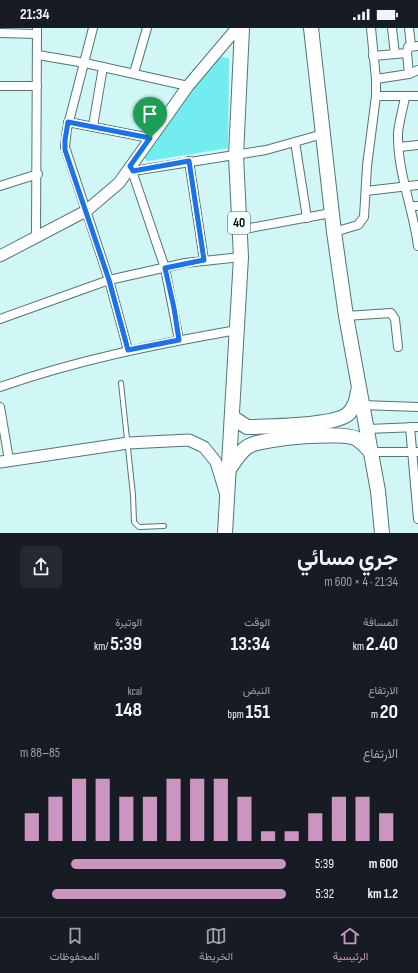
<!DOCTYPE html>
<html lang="ar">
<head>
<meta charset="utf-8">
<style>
	body { margin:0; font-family:"Sofia Sans Condensed",Vazirmatn,sans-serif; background:#242831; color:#f1f3f6; direction:rtl; height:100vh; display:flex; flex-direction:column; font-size:15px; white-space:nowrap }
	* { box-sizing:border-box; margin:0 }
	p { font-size:13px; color:#9ea1a6 }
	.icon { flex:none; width:22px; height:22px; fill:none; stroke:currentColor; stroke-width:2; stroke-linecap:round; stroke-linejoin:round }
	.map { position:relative; height:505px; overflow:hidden; direction:ltr }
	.drawer { display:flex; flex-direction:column; background:#171b24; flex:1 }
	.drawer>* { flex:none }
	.pin { position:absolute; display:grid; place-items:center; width:34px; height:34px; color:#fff; margin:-41px -17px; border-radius:50% 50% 50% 0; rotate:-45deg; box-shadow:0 0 4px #0007 }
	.pin .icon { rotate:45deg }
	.round { display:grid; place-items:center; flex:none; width:42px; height:42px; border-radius:6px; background:#242831 }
	.summary { display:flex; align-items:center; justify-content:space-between; height:68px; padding:0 20px }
	h1 { font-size:22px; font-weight:700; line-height:30px }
	.metrics { display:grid; grid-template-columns:repeat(3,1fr); gap:6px; height:68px; padding:4px 20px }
	.metrics div { display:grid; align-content:center }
	.metrics b { font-size:20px; font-weight:700 }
	.metrics small { font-size:11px; font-weight:400 }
	.metrics p { font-size:11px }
	.chart { height:112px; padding:8px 20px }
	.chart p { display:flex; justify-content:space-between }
	.chart svg { width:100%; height:72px; margin-top:4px; stroke:#ca95c0; stroke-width:6 }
	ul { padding:0 20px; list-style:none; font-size:13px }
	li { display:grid; grid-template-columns:64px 48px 1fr; align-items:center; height:30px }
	li i { height:10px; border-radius:5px; background:#ca95c0 }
	.status { display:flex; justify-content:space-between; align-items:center; height:28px; padding:0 20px; background:#171b24; direction:ltr }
	.status svg { height:11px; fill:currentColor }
	.dock { display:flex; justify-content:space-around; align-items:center; height:56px; border-top:1px solid #363941; background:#171b24; font-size:11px; color:#9ea1a6 }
	.dock a { display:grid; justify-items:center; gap:2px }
	.dock .on { color:#ca95c0 }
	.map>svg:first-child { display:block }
</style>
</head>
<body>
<div class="status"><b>21:34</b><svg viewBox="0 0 49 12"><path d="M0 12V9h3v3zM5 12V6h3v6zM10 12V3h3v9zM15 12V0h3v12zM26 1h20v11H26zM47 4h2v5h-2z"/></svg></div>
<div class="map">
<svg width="418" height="505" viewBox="0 0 418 505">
	<rect width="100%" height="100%" fill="#d1f6f6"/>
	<path fill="#72ecee" d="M213,28l16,2 -1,90 -80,13 -8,-5z"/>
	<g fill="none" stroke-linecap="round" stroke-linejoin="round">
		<defs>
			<path id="lane" d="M121,355l12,112 1,27 5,5 25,-1"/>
			<g id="street">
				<path d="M93,0l-26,101 -2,18 44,133 19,70"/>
				<path d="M392,0l3,26"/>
				<path d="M409,0l2,18"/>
				<path d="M0,5l37,1"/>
				<path d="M407,25l2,21"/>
				<path d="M38,27l47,8 103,23"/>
				<path d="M373,28l34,-3 1,-6 10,-1"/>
				<path d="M134,45l13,-45"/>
				<path d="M376,51l33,-5 9,-4"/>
				<path d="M0,58h37"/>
				<path d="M376,68h42"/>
				<path d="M405,69c-2,12 -6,24 -7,36 -1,38 15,75 20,113"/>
				<path d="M68,94l82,16"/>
				<path d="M93,98l10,-59"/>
				<path d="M295,114l12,76"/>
				<path d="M399,119l19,-2"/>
				<path d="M189,133l15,99"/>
				<path d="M131,140l34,100 14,72"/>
				<path d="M133,143l133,-21 57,-16"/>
				<path d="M0,158l38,-12"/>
				<path d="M366,163l52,-6"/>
				<path d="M410,178h8"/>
				<path d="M239,202l92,-17"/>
				<path d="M334,204l24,-7 6,-8 3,-51 9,-70v-17l-5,-51"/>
				<path d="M36,208l1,-208"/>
				<path d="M346,288l45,-3 4,6 3,28"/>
				<path d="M0,291l109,-39 76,-17 56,-6"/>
				<path d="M0,359c77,-27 157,-43 237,-57"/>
				<path d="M362,377l56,2"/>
				<path d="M0,379l9,53"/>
				<path d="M410,399l8,92"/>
				<path d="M367,401l51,-2"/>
				<path d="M371,424h46"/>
			</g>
			<g id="secondary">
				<path d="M0,228l86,-45 33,-28 69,-97 49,-58"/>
				<path d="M0,434l128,-19 61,-3 15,7 12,15 9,30"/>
			</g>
			<g id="highway">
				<path d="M311,0l23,204 12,84 32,175 4,42"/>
				<path d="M232,389l15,10h7c20,-1 83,-1 95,-14 6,-6 8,-14 9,-22"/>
				<path d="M229,441c6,-8 12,-20 22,-24 15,-7 93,-14 106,-6 5,3 10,9 14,13"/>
				<path d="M225,505l16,-276 -5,-101 6,-128"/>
			</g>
		</defs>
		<use href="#lane" stroke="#547576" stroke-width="6"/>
		<use href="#street" stroke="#547576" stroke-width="10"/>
		<use href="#secondary" stroke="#547576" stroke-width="13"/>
		<use href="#highway" stroke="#547576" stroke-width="16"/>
		<use href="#lane" stroke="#fff" stroke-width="4"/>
		<use href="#street" stroke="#fff" stroke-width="8"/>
		<use href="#secondary" stroke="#fff" stroke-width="11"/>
		<use href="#highway" stroke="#fff" stroke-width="14"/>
	</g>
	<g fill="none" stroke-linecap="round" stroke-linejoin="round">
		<defs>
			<path id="route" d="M68,94l82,16 -20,28 3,5 56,-10 15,99 -39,8 9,40 5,32 -51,10 -19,-70 -44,-130v-10z"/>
		</defs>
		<use href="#route" stroke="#fff" stroke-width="8"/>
		<use href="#route" stroke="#1a73e8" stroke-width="5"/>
	</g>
	<g text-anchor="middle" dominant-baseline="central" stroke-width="3" stroke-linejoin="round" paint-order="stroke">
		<rect fill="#f0fefe" stroke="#4c5959" stroke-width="1" x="228" y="184" width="22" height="22" rx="3"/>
		<g font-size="13" font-weight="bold" fill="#051212">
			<text x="239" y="195">40</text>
		</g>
	</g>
</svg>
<div class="pin" style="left:150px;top:110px;background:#1e9e55"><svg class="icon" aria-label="arrive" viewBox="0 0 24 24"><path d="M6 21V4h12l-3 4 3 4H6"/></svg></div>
</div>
<section class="drawer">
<div class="summary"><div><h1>جري مسائي</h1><p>21:34 · 4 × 600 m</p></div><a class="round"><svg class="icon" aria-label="share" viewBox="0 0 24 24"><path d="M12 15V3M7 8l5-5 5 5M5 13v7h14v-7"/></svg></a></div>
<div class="metrics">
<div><p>المسافة</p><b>2.40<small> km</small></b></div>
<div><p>الوقت</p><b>13:34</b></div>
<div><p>الوتيرة</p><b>5:39<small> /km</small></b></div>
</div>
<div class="metrics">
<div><p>الارتفاع</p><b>20<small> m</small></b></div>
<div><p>النبض</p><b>151<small> bpm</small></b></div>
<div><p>kcal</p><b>148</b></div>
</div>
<div class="chart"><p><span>الارتفاع</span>85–88 m</p>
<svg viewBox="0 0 160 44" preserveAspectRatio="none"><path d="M5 44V27M15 44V17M25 44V6M35 44V6M45 44V17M55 44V17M65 44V6M75 44V6M85 44V6M95 44V17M105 44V38M115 44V38M125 44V27M135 44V17M145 44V17M155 44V27"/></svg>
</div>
<ul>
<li><b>600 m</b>5:39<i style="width:81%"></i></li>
<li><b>1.2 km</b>5:32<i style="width:88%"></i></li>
</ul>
</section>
<nav class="dock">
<a class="on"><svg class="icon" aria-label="home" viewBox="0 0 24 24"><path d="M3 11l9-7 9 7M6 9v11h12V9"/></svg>الرئيسية</a>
<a><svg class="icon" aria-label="map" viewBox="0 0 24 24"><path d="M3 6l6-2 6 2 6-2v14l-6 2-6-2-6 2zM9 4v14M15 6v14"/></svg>الخريطة</a>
<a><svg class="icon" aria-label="saved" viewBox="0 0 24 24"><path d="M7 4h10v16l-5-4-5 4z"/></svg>المحفوظات</a>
</nav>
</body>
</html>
